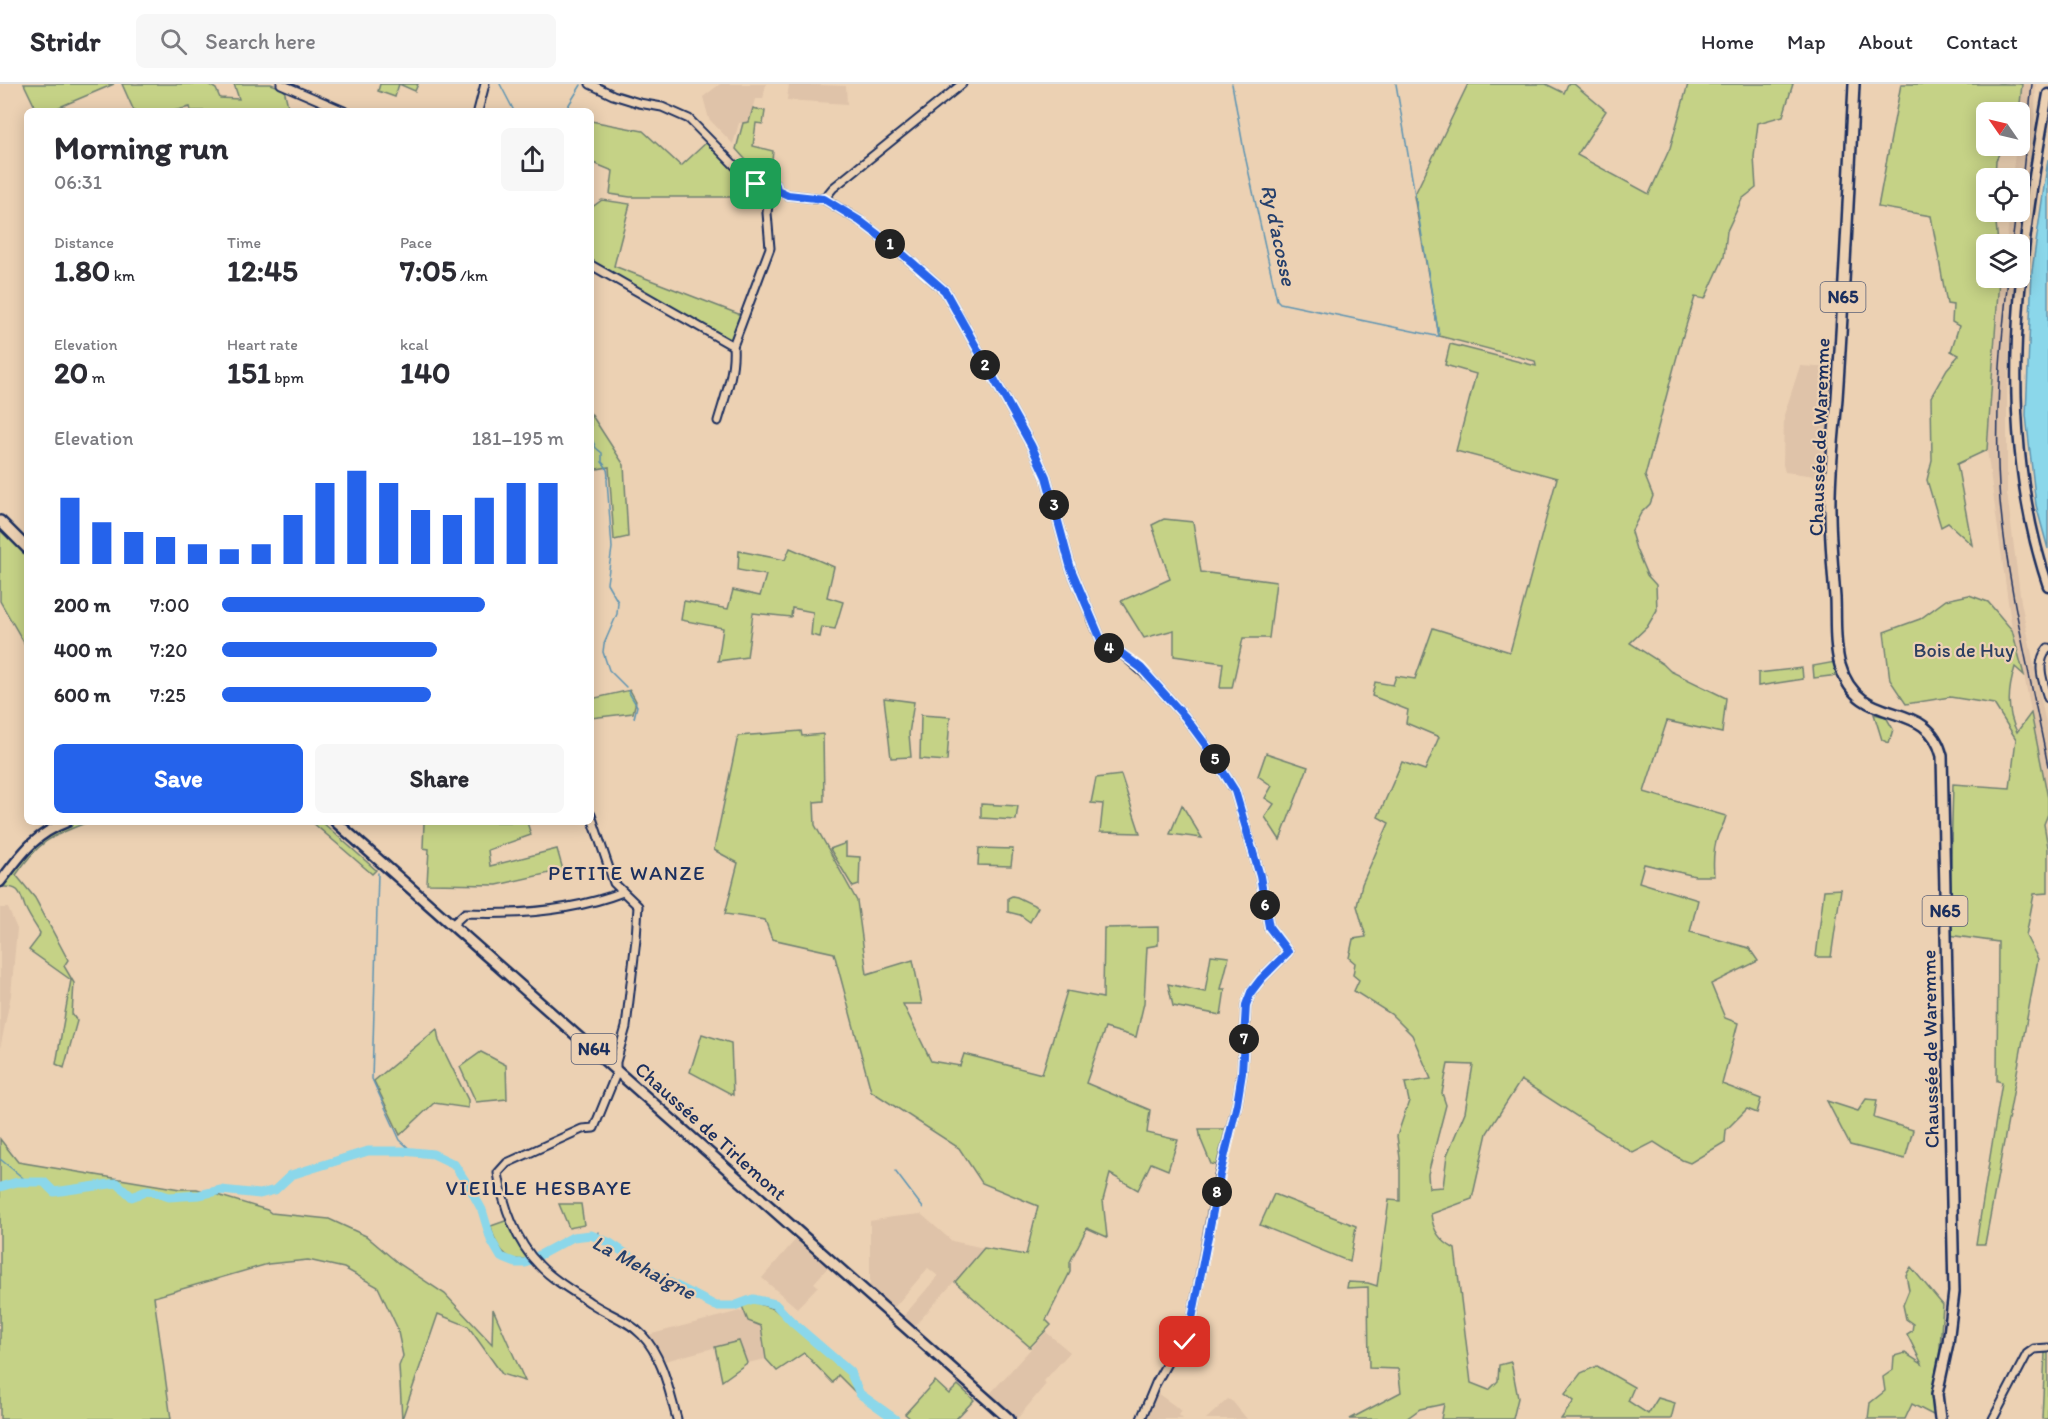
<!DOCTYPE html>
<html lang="en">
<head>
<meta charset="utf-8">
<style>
	body { margin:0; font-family:Itim,sans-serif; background:#f7f7f7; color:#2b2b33; height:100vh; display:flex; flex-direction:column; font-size:22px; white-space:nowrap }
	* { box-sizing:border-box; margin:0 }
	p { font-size:20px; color:#7c7c81 }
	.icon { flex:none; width:33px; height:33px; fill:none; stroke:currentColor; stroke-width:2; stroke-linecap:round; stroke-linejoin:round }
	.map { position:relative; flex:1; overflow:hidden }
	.panel { position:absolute; left:24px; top:24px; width:570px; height:717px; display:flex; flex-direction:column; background:#fff; border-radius:9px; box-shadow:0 3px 15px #0003 }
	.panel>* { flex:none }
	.needle { width:39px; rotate:304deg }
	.controls { position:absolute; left:1976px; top:18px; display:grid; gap:12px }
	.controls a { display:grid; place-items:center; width:54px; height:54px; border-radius:9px; background:#fff; box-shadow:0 3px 15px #0003; font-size:30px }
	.pin { position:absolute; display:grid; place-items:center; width:51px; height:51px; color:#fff; margin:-26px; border-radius:12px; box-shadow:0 3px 9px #0006 }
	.km { position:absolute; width:30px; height:30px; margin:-15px; border-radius:50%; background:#222; color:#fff; font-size:16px; line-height:30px; text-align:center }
	.round { display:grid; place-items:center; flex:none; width:63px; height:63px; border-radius:9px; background:#f7f7f7 }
	.head { display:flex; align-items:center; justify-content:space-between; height:102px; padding:0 30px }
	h1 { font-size:33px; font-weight:700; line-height:45px }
	.stats { display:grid; grid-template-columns:repeat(3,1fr); gap:9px; height:102px; padding:6px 30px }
	.stats div { display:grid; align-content:center }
	.stats b { font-size:30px; font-weight:700 }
	.stats small { font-size:16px; font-weight:400 }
	.stats p { font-size:16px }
	.chart { height:168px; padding:12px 30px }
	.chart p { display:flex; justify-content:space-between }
	.chart svg { width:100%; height:108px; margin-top:6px; stroke:#2563eb; stroke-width:6 }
	.button { display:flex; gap:12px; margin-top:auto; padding:12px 30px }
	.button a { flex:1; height:69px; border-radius:9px; background:#2563eb; color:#fff; font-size:24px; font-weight:700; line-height:69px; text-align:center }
	.button a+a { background:#f7f7f7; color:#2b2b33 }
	ul { padding:0 30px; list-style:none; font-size:20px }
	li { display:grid; grid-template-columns:96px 72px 1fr; align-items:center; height:45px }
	li i { height:15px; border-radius:8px; background:#2563eb }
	header { display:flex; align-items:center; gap:36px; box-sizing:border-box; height:84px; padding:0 30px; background:#fff; border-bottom:2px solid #e1e1e2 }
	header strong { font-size:28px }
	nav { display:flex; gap:33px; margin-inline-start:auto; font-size:21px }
	.search { width:420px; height:54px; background:#f7f7f7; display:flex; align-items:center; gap:15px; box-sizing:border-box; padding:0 21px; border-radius:9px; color:#7c7c81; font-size:22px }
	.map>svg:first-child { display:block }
</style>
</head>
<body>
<header>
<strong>Stridr</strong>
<div class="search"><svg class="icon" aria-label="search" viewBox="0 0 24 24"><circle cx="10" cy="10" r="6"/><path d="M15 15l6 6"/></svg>Search here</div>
<nav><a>Home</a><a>Map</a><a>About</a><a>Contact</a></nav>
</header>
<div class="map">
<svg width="2048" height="1335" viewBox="0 0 2048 1335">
	<rect width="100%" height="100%" fill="#ecd1b3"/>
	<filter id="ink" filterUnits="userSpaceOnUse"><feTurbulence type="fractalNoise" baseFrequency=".0167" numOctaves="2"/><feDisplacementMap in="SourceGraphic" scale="12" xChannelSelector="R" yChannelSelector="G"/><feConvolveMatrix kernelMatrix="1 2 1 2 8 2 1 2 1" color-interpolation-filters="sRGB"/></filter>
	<g filter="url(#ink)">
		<g fill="#dfc3a9">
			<path d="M720,0h46l-3,15h-8l-6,23 -10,1 -6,21 -24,-25 -6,-22z"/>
			<path d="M789,0l57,2 1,18 -60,-4z"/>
			<path d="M2022,0h14l-2,49 -15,124v-13h-13l4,-32h9v-34h-7l4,-32h3v-32z"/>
			<path d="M1999,194h18l-6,47 -4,68v100l14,109 27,131v65l-24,-123 -12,-45 -25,-180z"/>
			<path d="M1800,282l33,2 -10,109 -38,-5 -2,-7 1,-50z"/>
			<path d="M0,824h8l9,21 -6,66 -11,54z"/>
			<path d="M921,1130l31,27 32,7 -72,81 -10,-11 36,-42 -10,-8 -36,42 -22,-21v-68l23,-4z"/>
			<path d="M797,1154l32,28 -15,17 4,3 -21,22 -35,-30z"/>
			<path d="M744,1226l4,11 13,5 5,33 -19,4 -8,-22 -74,20 -17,-26z"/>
			<path d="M1046,1248l24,20 -26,29 2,3 -29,35 -29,-23z"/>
			<path d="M1157,1309l25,18 -3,4 4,4h-37z"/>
			<path d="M1228,1315l5,3 14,17h-41z"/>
		</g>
		<g fill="#c5d286" stroke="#708072" stroke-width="1.5" fill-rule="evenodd">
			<path d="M24,0h90l-64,27h-13z"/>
			<path d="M122,0h86l8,5 4,9 19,1 -5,-15h37l13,5 5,21 -98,1 -1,-4 -17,4h-39z"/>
			<path d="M380,0h38l-3,7 -16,-7 -4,13 -17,-6z"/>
			<path d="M1468,0h78l18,9 4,-9h6l32,27 -29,44 72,39 21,-46 18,-64h105l-10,32 -25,7 -4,34 2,31 -14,11 -15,32 -3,26 -19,42 -10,-2 -15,48 -35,131 8,20 -3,8 -9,9 -10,19 5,17 11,26 9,10 1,25 -10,17 -17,16 33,21 7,7 56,27 -4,35 -55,-12 -23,71 82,24c-2,9 -5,12 -8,19 -5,13 -5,28 -4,41h-19l-51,-12 -5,18 59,18 -8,32 59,16 9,13 -47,23 14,34 13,5 -16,61 39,15 -4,14 -10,-4 -21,21 -1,12 -35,21 -8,-3 -28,-18 -21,11 -112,-73 -34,53 -15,66 -41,15c2,17 9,27 24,35l16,134 18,7 9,-9 1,-16 12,-3 7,36 -5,21h-72l3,-15 -24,5 -14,10h-56l51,-27 -3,-23 -29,-1 -1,-81 -21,1 1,-6 20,1 9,3 12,-86 11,1v-43l-3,-22 12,-35 -4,-18 26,-4 -19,-44 -21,-21 -37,-23 5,-11 -6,-5 2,-12 -6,-5 4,-19 13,-2 -9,-31 5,-22 27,-61 -11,-6 24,-55 23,8 14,-33 -33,-14 2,-13 -36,-14 3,-14 18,3 3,-9 19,3 18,-51 77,24 47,-174 -101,-27 20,-77 -31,-9 5,-21 86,22 -1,-5 -96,-25 -25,-140zM1448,980l25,1 -8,47 -18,43 -4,32 -14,1 -1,-14 18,-69 -4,-12z"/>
			<path d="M1901,0h121l-3,30 -33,-2v34h17l-7,14 -1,18h-9v34h9l3,32h-12v34h13l-12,172 -30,14 15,81 -24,-22 -7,4 -14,-47 5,-20 -1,-63 16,-28 12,-14 -8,-4 8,-25 -7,-4 1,-17 -6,-1 -16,-88 -53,-9z"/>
			<path d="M753,24l12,3 -2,13 -7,-1 -3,23 20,5 -2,18h-1l-15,1 -19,-21 7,-26 6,-1z"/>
			<path d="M591,37l52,10 38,35 26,-24 52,55h-129l-20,-3 3,-23 -22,-9z"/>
			<path d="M602,116l28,4 -16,62 127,49 -10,25 -140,-77v-55z"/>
			<path d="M591,330l33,51 4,72 -14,3 -5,-73 -18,3z"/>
			<path d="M1164,435l29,3 8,50 75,10 -7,56h-26l-11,50h-12l3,-25 -49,-7v-26l-30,8 -23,-37 49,-22 -18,-54z"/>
			<path d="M0,444l27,29v91l-27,-47z"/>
			<path d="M790,464l44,19 -7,30 16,5 -8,27 -13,-2 -2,10 -9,-2 2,-23 -21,-4 -1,9 -38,-4 -6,44 -29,4 5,-33 -42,-8 3,-19 44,8 5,-19 27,6 6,-21 -28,-5 1,-19 46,9z"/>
			<path d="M1969,511l19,7 24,28 12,45 -9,-8c-7,23 -9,43 2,65l14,-19 17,85v16l-4,10 4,23v46l-14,1 -8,42 12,23 -53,285h-9l26,-162 -5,-1 1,-139 -49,-7 4,-151 57,4 6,-49 -22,-35 -44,-7 -44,7 -16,-24 -6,-48 36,-13 26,-19z"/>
			<path d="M1835,578l3,13 -24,3 -1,-12z"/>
			<path d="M1802,584l1,11 -45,7v-13z"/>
			<path d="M630,606l6,11 -3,12 -42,5v-19z"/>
			<path d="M884,614l30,4 -5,32 2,23 -20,1z"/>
			<path d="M1874,630l12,3 7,12 -4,14 -7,-3z"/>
			<path d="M921,631l29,2 -3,44 -27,-2z"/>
			<path d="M801,647l1,5 21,-2 1,67 -10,1 1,23 42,76 10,73 46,-14 9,44h-19l28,57 29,5 4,-12 78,20 25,-83 36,7 1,-70 54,-1v18l-11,2 -3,56 -8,34 -31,-9 -19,55 64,27 -3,23 31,7 -10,30 -17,-7 -13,27 -28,-16 -7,26 4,37 -20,-9 -17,34v10l-24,48 5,5 -21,22 -75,-65 29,-34 42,7 12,-49 -56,-23 -23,-35 -88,-57 -37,-138 -62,-14 -7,-19 -40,-6 13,-51 -24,-13 24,-114z"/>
			<path d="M1266,669l42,14 -28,73 -15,-23 9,-13 -9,-6 7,-12 -14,-10z"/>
			<path d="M1121,691l19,58 -40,-1 3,-28 -12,-1 5,-25z"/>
			<path d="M981,720l37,2 -2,14 -35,-2z"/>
			<path d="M1182,721l20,33 -32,-4z"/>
			<path d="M75,738h13c-38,15 -48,18 -72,53l19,23 33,62 -4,6 10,17 -2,31 5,7 -13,47 -8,-4 15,-84 -42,-30 10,-13 1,-4c-5,-8 -11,-17 -15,-26 -5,-14 -5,-21 -23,-20 22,-29 37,-51 73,-65z"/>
			<path d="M312,738h10l54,48 -4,4z"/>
			<path d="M424,738h103l4,13 -43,15 2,16 67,-17 6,21 -66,15 -70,-1 2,-35 -6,-1z"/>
			<path d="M846,759v13l14,1 -1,28 -6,2 -23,-38z"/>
			<path d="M979,764l34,1 -2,17 -33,-1z"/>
			<path d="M1841,805l-10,68h-15l8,-67z"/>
			<path d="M1012,812l5,1 21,10 -8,15 -10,-7 -12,-3v-14z"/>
			<path d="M1211,871l18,2 -8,32h4l-4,26 -48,-9 -5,-22 37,8z"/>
			<path d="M437,945l2,12 29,59v8l-34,-5 -34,32 -26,-54z"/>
			<path d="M702,950l29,9 2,52 -43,-23z"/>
			<path d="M481,968l25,13 1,34 -31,3 -16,-35z"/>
			<path d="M1866,1015l11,1 -3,18 39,12 -8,29 -55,-14 -23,-44 31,10z"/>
			<path d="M1199,1045h29l-10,36 -7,-1 -10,-24z"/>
			<path d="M0,1055l18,23 162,27h17l70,21 4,3 58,6 37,17 32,27 47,31 47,50 1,-35 32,72 -23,-7 -34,-48 -30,-12 -36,105 -3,-53 4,-10 -6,-29 -19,-40 -34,-19 -36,-8 -40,4 -114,33 17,122h-171z"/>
			<path d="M1274,1110l82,32 -6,36 -90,-37z"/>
			<path d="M559,1120h22l3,21 -15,3z"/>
			<path d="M508,1136l4,12 17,26c-23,7 -34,-13 -38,-32z"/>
			<path d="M1911,1183l32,38 -8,111 -23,-12 -7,15h-37l2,-16 15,-12 -2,-14 10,-7 1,-14 11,-3 17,11 -15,-30 5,-3 1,-7 -7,-5 -3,-14 6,-15 -3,-15z"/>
			<path d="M753,1218l21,7 74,64 8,20 -18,-18 -5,8 -29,-30 -27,18 -11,-12 -5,-33 -13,-5 -6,-15z"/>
			<path d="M739,1257l8,22 -25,18 -7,-34z"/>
			<path d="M2048,1268v67h-6l3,-66z"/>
			<path d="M1597,1282l37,21 -6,14 20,13 10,-16 17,5 -4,16h-110l13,-18 -9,-7 16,-21z"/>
			<path d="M935,1297l14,13 9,-9 16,15 -18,19h-45l-6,-5z"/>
		</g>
		<path fill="#8bd7ea" stroke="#5e94b2" stroke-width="1.5" d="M2048,75v390l-12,-44 -10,-90 6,-144z"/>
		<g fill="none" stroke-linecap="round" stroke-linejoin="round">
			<g stroke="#5e94b2" stroke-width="1.5">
				<path d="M500,0l14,27"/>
				<path d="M1232,0l12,67 33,149 3,3 156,33h3l-43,-252"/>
				<path d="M565,27l16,-26"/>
				<path d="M591,353l5,11 6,5v9c5,5 7,11 5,18l5,68 -5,35 11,19 -1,12 -13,30 -1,8 6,18 17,17"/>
				<path d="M628,607l9,15 -3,12"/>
				<path d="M378,789l-6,206 28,61 13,12"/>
				<path d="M0,1075l28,23"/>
				<path d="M895,1087l28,37"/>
				<path d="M598,1154l1,-6"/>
			</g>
			<path stroke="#8bd7ea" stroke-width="9" d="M0,1103l17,-5h27l10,10 63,-9 15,14 16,-7 21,7 30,-2 22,-5 39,4 15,-4 16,-15 77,-24h35l30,3 21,10 17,26 11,20 9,30 10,17 15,6h9l48,-26 18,-2 19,8 55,37 51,26h18l19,-7 22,5 17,18 58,50 10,22 35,25"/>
			<defs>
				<g id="tertiary">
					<path d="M281,0l63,27"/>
					<path d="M590,0l23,11 26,8 23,4 27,12 61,62 6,3h7l4,-2h6l3,3 1,5"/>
					<path d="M478,27l7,-27"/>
					<path d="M763,100l-1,5 5,6 7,-1 3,-4"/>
					<path d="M777,106l11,5 36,4 36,22 38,29 47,41 86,154 15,32 25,92 33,78 17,6 30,26 34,38 23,31 27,43 25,85 9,51 19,25 -27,27 -10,13 -5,13 -4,68 -5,31 -18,71 -27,144 -9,17 -7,3 1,6 -21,38 -15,36"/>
					<path d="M824,115l9,-11 129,-104"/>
					<path d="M591,181l142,81"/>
					<path d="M718,337c7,-24 17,-50 15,-75l37,-98 -3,-35 2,-17"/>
					<path d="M2048,564c-13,15 -5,33 0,50"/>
					<path d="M591,731l23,68 24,23 -2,33 -10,88 -10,35v12l-22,54 -12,1 -75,34 -9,10c5,32 18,69 41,92 14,15 35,27 52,38 16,11 37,17 51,32 21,22 27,56 35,84"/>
					<path d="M452,841l13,-12c51,2 109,-2 158,-21"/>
					<path d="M1993,1335l34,-65 7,-5 14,-1"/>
				</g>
				<g id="secondary">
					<path d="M2048,10c-29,161 -54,333 0,492"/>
					<path d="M0,798c21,-27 33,-47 67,-60"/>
				</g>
				<g id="primary">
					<path d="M1854,0c-5,105 -10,209 -17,314 -3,37 -8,76 -7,113 0,29 3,58 5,87 1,22 -1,46 5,67 19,67 87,30 102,91l12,536 -6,51 -11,51 3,25"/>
					<path d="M0,437l27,27"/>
					<path d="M336,738l673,597"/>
				</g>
			</defs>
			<use href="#tertiary" stroke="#1b2f5e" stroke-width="11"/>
			<use href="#secondary" stroke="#1b2f5e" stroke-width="13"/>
			<use href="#primary" stroke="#1b2f5e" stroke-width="14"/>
			<use href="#tertiary" stroke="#ecd1b3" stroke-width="7"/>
			<use href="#secondary" stroke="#ecd1b3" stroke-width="8"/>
			<use href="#primary" stroke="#ecd1b3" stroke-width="9"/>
			<g stroke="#1b2f5e" stroke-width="1.5">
				<path d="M2019,127l13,-127"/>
				<path d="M2012,160l4,-32"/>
				<path d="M2008,194c-8,74 -14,148 -8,223 8,89 31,177 48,265"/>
			</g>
		</g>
	</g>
	<g fill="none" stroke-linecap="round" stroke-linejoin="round" filter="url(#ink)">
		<defs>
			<path id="route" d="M756,100h7l7,-3 6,4 1,5 11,5 36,4 36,22 38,29 47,41 86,154 15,32 25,92 33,78 17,6 20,15 10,11 34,38 23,31 27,43 25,85 9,51 19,25 -27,27 -10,13 -5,13 -4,68 -5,31 -17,71 -28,144 -9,17 2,6"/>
		</defs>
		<use href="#route" stroke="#fff" stroke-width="12"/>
		<use href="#route" stroke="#2563eb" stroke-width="8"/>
	</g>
	<g text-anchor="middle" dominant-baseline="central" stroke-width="4.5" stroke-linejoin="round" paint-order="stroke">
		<g fill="#ecd1b3" stroke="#5a6078" stroke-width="1.5">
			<rect x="1820.5" y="198" width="45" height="30" rx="4.5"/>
			<rect x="1922.5" y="812" width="45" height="30" rx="4.5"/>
			<rect x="571.5" y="950" width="45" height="30" rx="4.5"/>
		</g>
		<g font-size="18" font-weight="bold" fill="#1b2f5e">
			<text x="1843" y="213">N65</text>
			<text x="1945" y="827">N65</text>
			<text x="594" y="965">N64</text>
		</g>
		<g font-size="20" fill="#1b2f5e" stroke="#ecd1b3">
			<text transform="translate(1819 353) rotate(-88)">Chaussée de Waremme</text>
			<text transform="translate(1930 965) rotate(-91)">Chaussée de Waremme</text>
			<text transform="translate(711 1047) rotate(42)">Chaussée de Tirlemont</text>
		</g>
		<g font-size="20" fill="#2c3f62" stroke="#ecd1b3">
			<text x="1964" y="566">Bois de Huy</text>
		</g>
		<g font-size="21" font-style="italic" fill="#26406c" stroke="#ecd1b3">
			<text transform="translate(1279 151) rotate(78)">Ry d'acosse</text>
			<text transform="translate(644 1183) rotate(28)">La Mehaigne</text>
		</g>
		<g font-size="21" letter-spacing="1.5" fill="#1b2f5e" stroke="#ecd1b3">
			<text x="627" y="788">PETITE WANZE</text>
			<text x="539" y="1103">VIEILLE HESBAYE</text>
		</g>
	</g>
</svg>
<div class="controls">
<a><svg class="needle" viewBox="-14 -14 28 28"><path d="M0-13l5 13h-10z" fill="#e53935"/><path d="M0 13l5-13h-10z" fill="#7c7c81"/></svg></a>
<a><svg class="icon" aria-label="locate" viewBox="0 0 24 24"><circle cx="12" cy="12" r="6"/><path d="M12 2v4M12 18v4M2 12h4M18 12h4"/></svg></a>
<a><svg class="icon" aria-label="layers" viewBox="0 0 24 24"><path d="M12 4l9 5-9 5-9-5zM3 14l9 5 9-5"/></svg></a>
</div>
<div class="pin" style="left:756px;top:100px;background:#1e9e55"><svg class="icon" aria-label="arrive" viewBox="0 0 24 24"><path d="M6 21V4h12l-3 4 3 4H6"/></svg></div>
<div class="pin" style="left:1185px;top:1258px;background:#d93025"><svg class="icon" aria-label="check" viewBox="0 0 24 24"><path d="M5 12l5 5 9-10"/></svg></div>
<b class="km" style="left:890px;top:160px">1</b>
<b class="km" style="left:985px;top:281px">2</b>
<b class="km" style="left:1054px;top:421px">3</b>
<b class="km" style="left:1109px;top:564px">4</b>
<b class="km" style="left:1215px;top:675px">5</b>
<b class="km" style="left:1265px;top:821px">6</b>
<b class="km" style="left:1244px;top:955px">7</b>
<b class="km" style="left:1217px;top:1108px">8</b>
<section class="panel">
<div class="head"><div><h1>Morning run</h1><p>06:31</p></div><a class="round"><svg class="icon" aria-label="share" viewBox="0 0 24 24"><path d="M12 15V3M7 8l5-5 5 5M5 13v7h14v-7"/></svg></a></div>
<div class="stats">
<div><p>Distance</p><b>1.80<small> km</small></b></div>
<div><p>Time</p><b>12:45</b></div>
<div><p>Pace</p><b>7:05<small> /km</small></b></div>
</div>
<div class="stats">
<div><p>Elevation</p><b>20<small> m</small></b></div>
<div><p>Heart rate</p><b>151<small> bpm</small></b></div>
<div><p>kcal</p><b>140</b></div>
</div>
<div class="chart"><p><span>Elevation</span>181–195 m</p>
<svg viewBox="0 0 160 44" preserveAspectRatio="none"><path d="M5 44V17M15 44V27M25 44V31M35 44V33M45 44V36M55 44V38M65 44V36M75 44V24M85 44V11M95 44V6M105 44V11M115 44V22M125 44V24M135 44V17M145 44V11M155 44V11"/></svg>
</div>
<ul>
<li><b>200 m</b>7:00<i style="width:77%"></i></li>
<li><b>400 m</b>7:20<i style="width:63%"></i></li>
<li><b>600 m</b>7:25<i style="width:61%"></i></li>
</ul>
<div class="button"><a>Save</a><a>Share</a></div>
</section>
</div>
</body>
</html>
